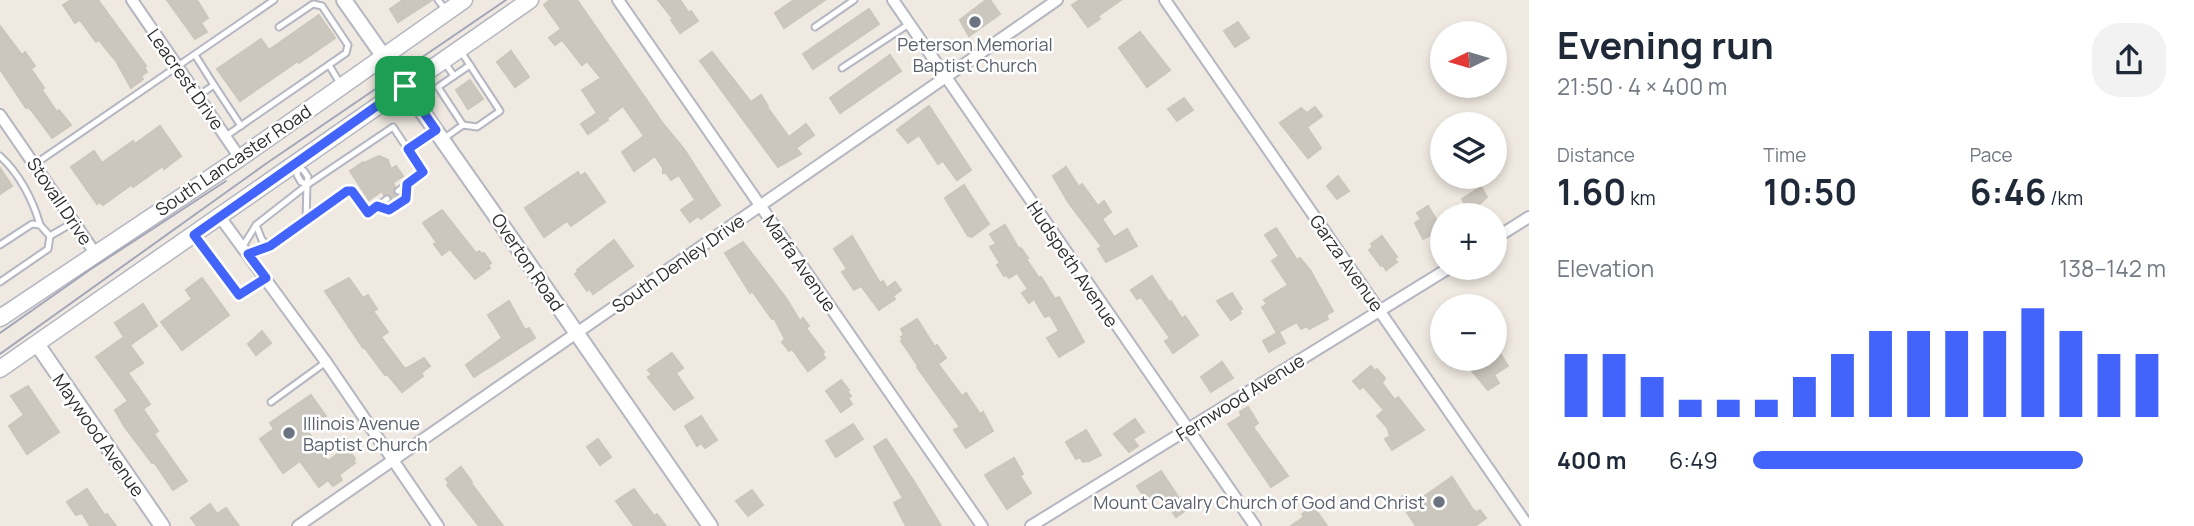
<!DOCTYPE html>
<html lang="en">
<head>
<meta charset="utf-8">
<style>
	body { margin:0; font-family:Manrope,sans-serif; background:#f2f2f3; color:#1f2937; height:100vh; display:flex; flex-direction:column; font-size:26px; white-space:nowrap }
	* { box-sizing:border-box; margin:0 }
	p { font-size:23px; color:#747a83 }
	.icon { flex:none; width:38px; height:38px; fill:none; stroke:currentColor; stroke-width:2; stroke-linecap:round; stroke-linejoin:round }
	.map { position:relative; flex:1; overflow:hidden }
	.panel { display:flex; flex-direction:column; background:#fff; width:665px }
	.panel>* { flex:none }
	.needle { width:46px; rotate:265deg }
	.fabs { position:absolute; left:1430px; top:21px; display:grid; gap:14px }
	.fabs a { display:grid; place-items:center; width:77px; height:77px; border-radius:50%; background:#fff; box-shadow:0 4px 10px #0003; font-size:35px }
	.pin { position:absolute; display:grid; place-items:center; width:60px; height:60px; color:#fff; margin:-30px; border-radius:14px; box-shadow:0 4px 10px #0006 }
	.round { display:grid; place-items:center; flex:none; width:74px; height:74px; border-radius:28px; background:#f2f2f3 }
	.summary { display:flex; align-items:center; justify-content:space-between; height:119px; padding:0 28px }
	h1 { font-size:38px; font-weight:700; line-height:52px }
	.figures { display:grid; grid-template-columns:repeat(3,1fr); gap:10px; height:119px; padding:7px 28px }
	.figures div { display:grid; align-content:center }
	.figures b { font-size:35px; font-weight:700 }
	.figures small { font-size:19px; font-weight:400 }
	.figures p { font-size:19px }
	.chart { height:196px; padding:14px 28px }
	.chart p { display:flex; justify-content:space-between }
	.chart svg { width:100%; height:126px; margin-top:7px; stroke:#4264fb; stroke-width:6 }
	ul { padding:0 28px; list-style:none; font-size:23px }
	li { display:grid; grid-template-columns:112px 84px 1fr; align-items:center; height:52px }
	li i { height:18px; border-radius:9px; background:#4264fb }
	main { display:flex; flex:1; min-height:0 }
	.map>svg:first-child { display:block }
</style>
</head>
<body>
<main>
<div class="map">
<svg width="1529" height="526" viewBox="0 0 1529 526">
	<rect width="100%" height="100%" fill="#efe9e1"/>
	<g fill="#cbc7bf" stroke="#cbc5ba" stroke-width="2">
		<path d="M71,0h27l48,66 -2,1 3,5 -6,4 2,3 -12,9 -15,-27 -17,-21 -3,2 -16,-22 -5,3 -12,-18z"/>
		<path d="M167,0h30l11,18 -7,5 6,9 -12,7z"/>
		<path d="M403,0h29l-34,22 -8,-13z"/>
		<path d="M550,0h27l87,125 20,24 36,56 -19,14 -3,-3 -8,6 -9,-12 14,-10 -16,-25 -8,5 -5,-7h-3v-5l-8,-12 -21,15 -12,-19 22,-16 -21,-30 -16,12 1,2 -20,14 -7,-10 16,-11 -15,-23 19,-12 -14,-17 -5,4 -20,-25 -7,5 -6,-7 12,-9 -17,-24z"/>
		<path d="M658,0h22l9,13 2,-2 7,10 -18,12 -9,-13 2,-1z"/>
		<path d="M794,0h31l-41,28 -9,-15z"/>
		<path d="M986,0h4l10,14 -31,22 -9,-16z"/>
		<path d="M1080,0h41l-23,16 2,3 -12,8 -16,-22z"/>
		<path d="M869,9l10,15 -66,45 -10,-15z"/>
		<path d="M319,15l16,23 -36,25 -1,-2 -58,40 -23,-32 44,-30 8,11z"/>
		<path d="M1238,22l11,16 -14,9 -11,-16z"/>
		<path d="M0,26l22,29 3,-3 10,14 -4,3 13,19 -2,2 15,22 2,-2 12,15 -19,13 -20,-27 -4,-4 -2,1 -26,-39z"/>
		<path d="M1140,32l30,38 -23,17 -28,-39z"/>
		<path d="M511,51l18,26 -14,10 -18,-25z"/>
		<path d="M712,52l39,50 10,-7 7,11 -1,1 22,30 17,-13 8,11 -18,13 5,6 -23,13 -78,-106z"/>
		<path d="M890,55l11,16 -61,42 -10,-15z"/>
		<path d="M470,80l13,19 -15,10 -12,-19z"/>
		<path d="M1184,98l9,12 -16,11 -9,-12z"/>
		<path d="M929,106l42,64 -14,10 -14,-19 -5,3 -19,-29 -11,8 -11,-13z"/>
		<path d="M1315,107l7,9 -15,11 14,21 -13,10 -28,-35 21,-15 6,5z"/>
		<path d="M160,126l21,30 -17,13 -1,-3 -30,21 -2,-2 -28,20 -4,-3 -2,2 -26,-37 23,-16 8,12 31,-22 2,3z"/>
		<path d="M379,156l9,4 3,9 5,-3 7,10 -10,7 2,4 -2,7 8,2 -10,7v-8h-7l-2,-4 -13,9 -19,-29 13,-9 1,1z"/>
		<path d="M1066,167l13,20 3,-3 16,22 6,-5 7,11 -9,7 12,18 13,-8 10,17 -31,16 -8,-13 4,-2 -34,-45 -15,-26z"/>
		<path d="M0,168l12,18 -12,8z"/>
		<path d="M578,172l2,4 5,-3 20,29 -34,24 -4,-5 -23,16 -19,-29z"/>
		<path d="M1338,176l11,15 -12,8 -10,-13z"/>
		<path d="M964,185l25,39 -17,13 -4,-1 -23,-38z"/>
		<path d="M1481,187l6,10 -13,12 -2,-3 -4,3 -6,-10z"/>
		<path d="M1428,206l14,23 -19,10 -8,-16 6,-4 -4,-6z"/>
		<path d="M442,210l34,43 3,-2 3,3 2,-1 7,10 -3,2 2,3 -15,11 -25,-30 -8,6 -8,-11 3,-1 -14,-20z"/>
		<path d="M1005,225l14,24 2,-1 7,10 -2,1 13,19 2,-1 14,22 4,-2 25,45 -25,15 -12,-19 12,-7 -9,-16 -5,2 -11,-18 -5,4 -7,-10 6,-4 -11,-16 -8,5 -3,-3 -2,1 -7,-11 3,-2 -10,-16 6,-3 -6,-10z"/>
		<path d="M1276,228l21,32 3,-2 10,12 23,41 -7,4 2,4 -19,10 -2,-3 -6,3 -4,-7 -18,10 6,11 -16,9 -6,-11 14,-8 -15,-26 5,-3 -3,-4 24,-15 -16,-24 7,-5 -14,-21z"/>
		<path d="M852,236l28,47 3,-2 4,7 8,-6 6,8 -8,6 2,3 -16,11 -18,-24 -7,4 -12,-18 5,-3 -13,-20z"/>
		<path d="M1382,236l15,21 -3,1 3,4 -11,8 -3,-5 -2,1 -12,-16 4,-3 -2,-3z"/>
		<path d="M614,240l19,26 -40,28 -3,-5 -3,2 -12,-17 3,-2 -1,-2z"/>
		<path d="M743,242l43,56 14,23 3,-3 6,8 -3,2 18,24 -2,1 3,5 -17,13 -16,-22 -3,2 -7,-9 3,-3 -11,-21 -2,1 -20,-28 -2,2 -25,-40z"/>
		<path d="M1152,276l17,26 2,-1 11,18 3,-3 13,19 -25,18 -8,-12 5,-3 -29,-41 -4,2 -6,-9z"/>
		<path d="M202,278l27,37 -47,35 -21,-28 31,-23 -6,-9z"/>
		<path d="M349,278l14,20 5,-3 9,14 -4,2 15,21 -7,5 24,32 19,-11 6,8 -9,7 2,3 -21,16 -15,-18 -2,1 -21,-28 -1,1 -38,-57z"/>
		<path d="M1232,293l10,16 -3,1 2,3 -10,7 -14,-19z"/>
		<path d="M509,301l16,29 4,-2 6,10 -61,39 -8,-12 36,-27 -14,-23z"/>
		<path d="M143,304l14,22 -27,19 13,18 -15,10 22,31 -7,5 15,22 -4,3 33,47 -14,9 -19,-28 -2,1 -28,-37 -9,-16 13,-9 -32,-44 28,-20 -9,-14z"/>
		<path d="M917,319l18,28 2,-2 9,13 -8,6 24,32 4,-3 14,21 3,-2 10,19 -27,17 -12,-18 6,-3 -43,-60 1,-1 -17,-25 2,-1 -2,-3 3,-2 -3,-6z"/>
		<path d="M262,331l9,12 -15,12 -8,-11z"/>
		<path d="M672,353l11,15 -7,5 17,25 -19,12 -26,-33 4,-2 -4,-5z"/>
		<path d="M1500,353l8,13 -14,9 5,8 -11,7 -16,-19 19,-12h3z"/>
		<path d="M1222,362l11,16 -22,14 -10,-15z"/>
		<path d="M1371,366l4,5 2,-2 8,9 -3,5 13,17 3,-3 26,33 -32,20 -7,-11 5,-3 -3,-9 -10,-11 7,-6 -21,-24 -3,3 -7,-8z"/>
		<path d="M841,380l8,10 -2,1 4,5 -3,2 4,6 -11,8 -15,-21z"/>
		<path d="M28,386l31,46 -32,22 -18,-28 15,-11 -13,-19z"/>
		<path d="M311,395l15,21 -19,14 21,31 19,-14 8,12 -2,2 2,2 -16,12 3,5 -9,6 -5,-6 -9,7 -19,-26 -17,12 -23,-34 14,-10 -4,-6z"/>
		<path d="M1248,407l10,16 -5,4 35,49 -17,11 -43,-63 13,-8 -1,-4z"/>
		<path d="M701,416l16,24 -12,8 -4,-5 -4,3 -12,-20z"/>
		<path d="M1135,419l9,13 -11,7 5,7 -9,6 -15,-18z"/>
		<path d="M853,424l10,15 -27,18 -10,-16z"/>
		<path d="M1086,430l15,25 -12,6 -6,1 -3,-5 -4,2 -10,-17z"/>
		<path d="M598,439l13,18 -11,8 -13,-18z"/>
		<path d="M886,439l27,41 28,46h-35l-12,-23 9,-5 -29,-51z"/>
		<path d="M1014,458l9,16 -3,2 11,17 -24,16 -22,-34z"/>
		<path d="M461,467l11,15 -1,1 32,43h-24l-32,-41 2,-2 -3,-4z"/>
		<path d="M1161,471l18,27 2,-1 8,11 -13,9 -17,-24 -12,8 -10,-15z"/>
		<path d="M1452,477l21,33 4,2 3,-2 6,8 -11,8h-59l-18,-27 8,-5 7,10z"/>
		<path d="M87,489l18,27 2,-2 9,12h-26l-8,-13 -6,2 -9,-13z"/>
		<path d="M634,489l20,27 3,-2 9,12h-32l-18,-25z"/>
		<path d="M752,490l11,15 -15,11 -12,-15z"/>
		<path d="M210,504l7,10 9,-6 13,18h-42l-6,-8z"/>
		<path d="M1313,506l14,20h-36l13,-9 -2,-3z"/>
	</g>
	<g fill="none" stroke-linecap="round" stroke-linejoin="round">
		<defs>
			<g id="service">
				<path d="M438,0l7,9"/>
				<path d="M815,27l39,-27"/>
				<path d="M195,55l19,30"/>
				<path d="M445,63l9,13 16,-11"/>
				<path d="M329,65l12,20"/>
				<path d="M842,68l67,-44"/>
				<path d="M454,76l-16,11 25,38"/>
				<path d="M198,96l16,-11 27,41"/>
				<path d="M226,136l120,-83 2,-8 -26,-39 -9,-2 -34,23"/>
				<path d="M443,139l20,-14 14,2 23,-16 -40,-61"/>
				<path d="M408,149l27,-18"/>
				<path d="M0,156c19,17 33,44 40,69"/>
				<path d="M35,164l239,-164"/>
				<path d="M296,165l8,6 4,6 -1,7 -6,-2 -4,-7 1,-7"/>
				<path d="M377,207l12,3 17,-11 1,-15"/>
				<path d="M306,220l1,-36"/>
				<path d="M256,225l6,15 8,6"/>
				<path d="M195,236l44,59 27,-17"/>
				<path d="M0,245l32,-21 8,1 10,11 24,-14"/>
				<path d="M243,246l13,-21 51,-40 86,-58 30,45 -25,19"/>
				<path d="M248,254l22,-8 77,-55h5l16,22 19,-14"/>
				<path d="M0,282l48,-33 2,-13"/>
				<path d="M271,402l55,-40"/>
			</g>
			<g id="minor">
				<path d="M132,0l108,158"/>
				<path d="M618,0l364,526"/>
				<path d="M893,0l362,526"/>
				<path d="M1165,0l363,526"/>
				<path d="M0,115l95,138"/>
				<path d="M220,217l106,145 112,164"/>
				<path d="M1494,239l35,-22"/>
				<path d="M298,526l759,-526"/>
				<path d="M1031,526l418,-258"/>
			</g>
			<g id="tertiary">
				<path d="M344,0l151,215 215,311"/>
				<path d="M37,344l125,182"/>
			</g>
			<g id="secondary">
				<path d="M0,318l240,-160 224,-158"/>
				<path d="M0,369l530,-369"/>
			</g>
		</defs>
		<use href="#service" stroke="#b4b7c1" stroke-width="9"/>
		<use href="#minor" stroke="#b4b7c1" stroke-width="14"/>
		<use href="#tertiary" stroke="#b4b7c1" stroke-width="18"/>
		<use href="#secondary" stroke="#b4b7c1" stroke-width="19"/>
		<use href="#service" stroke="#fff" stroke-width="5"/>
		<use href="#minor" stroke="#fff" stroke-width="10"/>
		<use href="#tertiary" stroke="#fff" stroke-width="14"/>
		<use href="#secondary" stroke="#fff" stroke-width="16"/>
		<g stroke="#a3a6b8" stroke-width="2">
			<path d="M0,333l91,-64 135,-88"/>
			<path d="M0,354l267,-191 239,-163"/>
		</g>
	</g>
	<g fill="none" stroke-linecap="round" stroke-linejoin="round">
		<defs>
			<path id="route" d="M405,86l31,44 -28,19 15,23 -16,12 -1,15 -17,11 -12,-4 -9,7 -16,-22h-5l-77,55 -22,8 18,24 -27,17 -45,-60z"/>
		</defs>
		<use href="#route" stroke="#fff" stroke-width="14"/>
		<use href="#route" stroke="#4264fb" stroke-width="9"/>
	</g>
	<g fill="#6b7280" stroke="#fff" stroke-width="2.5">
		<circle cx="975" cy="22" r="7"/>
		<circle cx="289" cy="433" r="7"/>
		<circle cx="1439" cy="502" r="7"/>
	</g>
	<g text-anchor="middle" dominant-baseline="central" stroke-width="5" stroke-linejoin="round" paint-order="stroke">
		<g font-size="18" fill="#5b616d" stroke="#fff">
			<text x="975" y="44">Peterson Memorial<tspan x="975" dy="21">Baptist Church</tspan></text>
			<text x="303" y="423" text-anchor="start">Illinois Avenue<tspan x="303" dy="21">Baptist Church</tspan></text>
			<text x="1425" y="502" text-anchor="end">Mount Cavalry Church of God and Christ</text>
		</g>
		<g font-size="18" fill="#2e2e2e" stroke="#fff">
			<text transform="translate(186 79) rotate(55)">Leacrest Drive</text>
			<text transform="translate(233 160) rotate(-34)">South Lancaster Road</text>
			<text transform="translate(60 201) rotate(56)">Stovall Drive</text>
			<text transform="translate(528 262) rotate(56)">Overton Road</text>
			<text transform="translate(678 263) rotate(-35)">South Denley Drive</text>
			<text transform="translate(800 263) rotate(55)">Marfa Avenue</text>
			<text transform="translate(1347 263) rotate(55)">Garza Avenue</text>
			<text transform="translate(1073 264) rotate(56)">Hudspeth Avenue</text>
			<text transform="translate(1240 397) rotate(-32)">Fernwood Avenue</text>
			<text transform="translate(99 435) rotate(55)">Maywood Avenue</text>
		</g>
	</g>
</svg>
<div class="fabs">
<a><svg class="needle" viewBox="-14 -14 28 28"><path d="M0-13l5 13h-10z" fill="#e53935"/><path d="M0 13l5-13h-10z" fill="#747a83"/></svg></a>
<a><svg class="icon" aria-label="layers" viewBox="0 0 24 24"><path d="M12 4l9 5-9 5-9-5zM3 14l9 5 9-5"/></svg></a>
<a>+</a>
<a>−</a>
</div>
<div class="pin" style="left:405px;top:86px;background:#1e9e55"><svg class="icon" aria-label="arrive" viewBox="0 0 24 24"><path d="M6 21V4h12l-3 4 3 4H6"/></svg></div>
</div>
<section class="panel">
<div class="summary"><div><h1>Evening run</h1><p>21:50 · 4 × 400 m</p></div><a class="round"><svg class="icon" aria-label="share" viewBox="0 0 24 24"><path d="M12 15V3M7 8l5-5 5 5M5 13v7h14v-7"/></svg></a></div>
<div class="figures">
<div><p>Distance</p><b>1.60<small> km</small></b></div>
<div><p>Time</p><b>10:50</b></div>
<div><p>Pace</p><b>6:46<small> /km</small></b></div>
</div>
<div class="chart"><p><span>Elevation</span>138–142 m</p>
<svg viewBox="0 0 160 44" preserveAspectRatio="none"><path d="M5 44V22M15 44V22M25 44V30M35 44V38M45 44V38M55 44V38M65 44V30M75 44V22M85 44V14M95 44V14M105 44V14M115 44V14M125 44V6M135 44V14M145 44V22M155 44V22"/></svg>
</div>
<ul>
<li><b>400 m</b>6:49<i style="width:80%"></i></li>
</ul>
</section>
</main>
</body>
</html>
